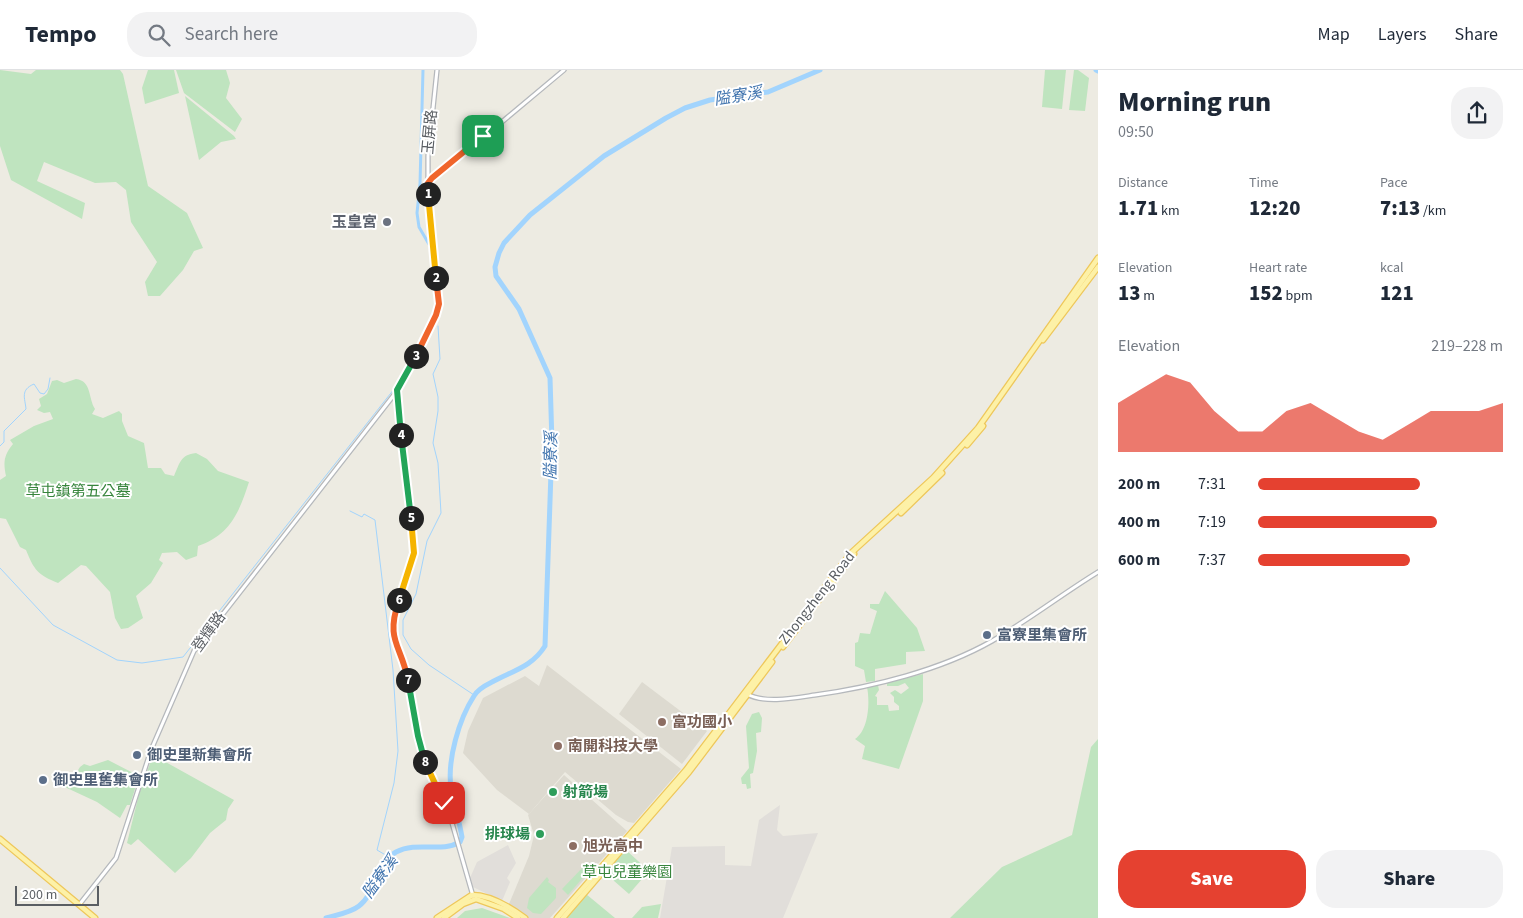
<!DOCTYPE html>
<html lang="en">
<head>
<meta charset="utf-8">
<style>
	body { margin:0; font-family:"Source Sans 3","Noto Sans TC",sans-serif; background:#f2f2f3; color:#1f2937; height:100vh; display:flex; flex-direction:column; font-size:19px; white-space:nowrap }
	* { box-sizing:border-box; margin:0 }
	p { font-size:16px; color:#747a83 }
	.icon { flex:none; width:28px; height:28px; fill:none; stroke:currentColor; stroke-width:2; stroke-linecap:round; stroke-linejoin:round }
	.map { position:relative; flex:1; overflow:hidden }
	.sheet { display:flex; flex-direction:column; background:#fff; width:425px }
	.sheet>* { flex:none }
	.scale { position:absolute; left:15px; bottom:12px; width:84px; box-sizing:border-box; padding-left:5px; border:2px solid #5a5e63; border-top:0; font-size:14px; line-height:18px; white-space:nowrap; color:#5a5e63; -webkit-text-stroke:4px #fff; paint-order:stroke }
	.pin { position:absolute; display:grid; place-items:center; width:42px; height:42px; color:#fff; margin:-21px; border-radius:10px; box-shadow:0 2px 8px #0006 }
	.km { position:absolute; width:25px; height:25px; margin:-12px; border-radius:50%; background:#222; color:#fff; font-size:14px; line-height:25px; text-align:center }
	.round { display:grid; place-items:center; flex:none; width:52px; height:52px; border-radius:20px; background:#f2f2f3 }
	.head { display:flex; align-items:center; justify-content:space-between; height:85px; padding:0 20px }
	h1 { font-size:28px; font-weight:800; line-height:38px }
	.stats { display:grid; grid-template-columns:repeat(3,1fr); gap:8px; height:85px; padding:5px 20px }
	.stats div { display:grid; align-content:center }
	.stats b { font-size:21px; font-weight:800 }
	.stats small { font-size:14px; font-weight:400 }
	.stats p { font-size:14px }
	.chart { height:140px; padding:10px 20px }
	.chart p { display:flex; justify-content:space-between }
	.chart svg { width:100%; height:90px; margin-top:5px; fill:#e54130; opacity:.7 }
	.cta { display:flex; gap:10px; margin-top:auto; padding:10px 20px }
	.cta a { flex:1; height:58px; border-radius:20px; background:#e54130; color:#fff; font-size:20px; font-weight:800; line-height:58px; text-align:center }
	.cta a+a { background:#f2f2f3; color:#1f2937 }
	ul { padding:0 20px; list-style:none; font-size:16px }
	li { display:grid; grid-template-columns:80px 60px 1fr; align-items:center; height:38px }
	li i { height:12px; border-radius:6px; background:#e54130 }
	header { display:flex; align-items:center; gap:30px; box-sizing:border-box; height:70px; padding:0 25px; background:#fff; border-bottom:1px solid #e0e1e3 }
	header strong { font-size:24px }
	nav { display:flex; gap:28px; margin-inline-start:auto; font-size:18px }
	.search { width:350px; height:45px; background:#f2f2f3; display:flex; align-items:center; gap:12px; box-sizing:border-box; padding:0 18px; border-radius:20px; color:#747a83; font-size:19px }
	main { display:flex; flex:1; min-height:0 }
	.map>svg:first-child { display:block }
</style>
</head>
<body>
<header>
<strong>Tempo</strong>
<div class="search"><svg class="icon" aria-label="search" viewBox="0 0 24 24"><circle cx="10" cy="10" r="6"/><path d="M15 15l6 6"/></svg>Search here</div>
<nav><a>Map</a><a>Layers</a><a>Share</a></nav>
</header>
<main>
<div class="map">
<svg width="1098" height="848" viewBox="0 0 1098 848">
	<rect width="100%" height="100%" fill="#edebe2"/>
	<g fill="#e1deda">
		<path d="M780,735l-3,25 6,6 35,-3 -35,85h-123l12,-71 53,-1v19l26,1 8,-46z"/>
		<path d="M508,775l8,18 -9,15 3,4 -8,19 -31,-15 -1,-8 7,-16z"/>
	</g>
	<g fill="#dddad0">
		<path d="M547,595l134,104 -47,54 -6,-1 -12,-7 -51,-43 -36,42 -32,-24 -34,-37 5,-22 15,-33 42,-22 14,10z"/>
		<path d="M642,612l65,49 -25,33 -63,-50z"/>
		<path d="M564,705l63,56 -77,87h-22l-19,-14 20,-48 5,-21 -6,-20z"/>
	</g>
	<g fill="#bfe4bf">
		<path d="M0,0l31,4 5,-4h84l3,4 25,112 39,27 16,35 -9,3 -11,19 -23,26h-12l-3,-14 12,-20 -26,-40 -5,-32 -10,-8 -21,1 -51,-21 -7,19 48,22 -3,16 -71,-39 -11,-34z"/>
		<path d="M148,0h26l5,23 -34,11 -3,-16z"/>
		<path d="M176,0h50l4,13 -4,15 16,21 -7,13 -51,-39z"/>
		<path d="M1045,0h21l-4,39 -20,-2z"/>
		<path d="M1074,0h4l11,8 -4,33 -16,-1z"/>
		<path d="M185,26l49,40 2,3 -15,3 -22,18z"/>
		<path d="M76,309c16,2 12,19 19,30l-3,5 11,4 16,-7 3,3v7l6,15 16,7 4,25h13l4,6 9,2c6,-13 6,-21 22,-23l11,6 11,12 31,11c-10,31 -19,53 -51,64l-1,10 -11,4 -9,-8 -15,1 -3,7 4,3 -12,20 -15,13 7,22 -15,10 -7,1 -6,-11 -5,-26 -24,-26 -5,-1 -23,18c-20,-8 -24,-13 -32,-33l-6,-3 -14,-28 -6,-1v-38l6,-4c-3,-14 -2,-21 7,-32l-3,-4 24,-14 19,-7 -3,-7 -6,1 -7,-3 4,-4 -2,-7 8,-5 5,-13 5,-1 7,3z"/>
		<path d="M885,521l32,37 8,23 -19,1v12l-31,5v12l-9,1 -2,-12 -9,-4v-23l3,-1 2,-9 10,1 7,-23 -7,-3v-4h9z"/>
		<path d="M923,604v27l-24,68 -37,-10 3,-13 -10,-7c14,-9 15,-38 12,-52l11,-2 1,5 -4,6 2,1v8h11l1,6 10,-1v-4l-5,-4v-5l-4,-4 5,-3 6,4 8,-6 -4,-5 -7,3h-11v-3z"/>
		<path d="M759,642l3,6 -1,14 -5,1 1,18 -4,22 -3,1 1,14 -4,1 -1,-5h-4l-1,-6 8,-10 -3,-42 6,-12z"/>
		<path d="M1098,669v179h-148l52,-51 70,-32 19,-88z"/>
		<path d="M153,685l81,45 -6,9 -2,11 -16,13 -19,25 -16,15 -37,-34 -7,6 -4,-2 12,-49z"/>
		<path d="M108,690l31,16 -9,29h-3l-7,13 -23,-16 -43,-20 5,-7 13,5 8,-13 4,-3 6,2z"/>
		<path d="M626,780l23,21 -20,23 -24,-21z"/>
		<path d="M586,794l7,2 -25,29 -6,-6z"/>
		<path d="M547,807l2,3 -1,2 8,6v10l-15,16 -8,-1 -6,-5 2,-10z"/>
		<path d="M586,824l29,24h-50z"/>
		<path d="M661,834l-3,14h-26l10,-11z"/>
		<path d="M482,838l28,10h-53l8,-7z"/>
	</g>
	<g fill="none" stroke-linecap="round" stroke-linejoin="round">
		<g stroke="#a2d4fd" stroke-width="1">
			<path d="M438,256l2,33 -7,15 5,23v14l-5,32 5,20 3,50 -14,28 -11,53 -13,26v15l8,14 18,16 45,30"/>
			<path d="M0,376l4,-4v-11l22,-22c-1,-11 -6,-19 8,-25l6,9 4,1 4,-5 2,-11"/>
			<path d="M350,441l12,6 2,-3 11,6 18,150 5,81 -4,32 -17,67 12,7"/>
			<path d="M0,498l53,57 64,35 25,3 41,-6 215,-273"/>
		</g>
		<path stroke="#a2d4fd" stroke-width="3" d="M423,0l-3,114 -3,29 2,14 11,19 6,54"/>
		<g stroke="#a2d4fd" stroke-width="5">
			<path d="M1096,0l2,1"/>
			<path d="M326,848c10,-3 24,-5 33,-12 17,-13 18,-43 37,-54 22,-11 45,1 64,-10l2,-5c-3,-17 -8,-33 -11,-49 -4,-28 8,-69 23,-92 3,-6 12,-11 18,-14 20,-11 40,-15 53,-36l7,-203 -2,-65 -31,-69 -23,-33 -1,-9 4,-14 5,-10 26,-28 74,-59 62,-38 19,-10 25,-8 58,-8 52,-22"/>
		</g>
		<defs>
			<g id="minor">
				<path d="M437,0l-9,86v44l11,104c-8,30 -26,60 -42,86l17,163 -17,53 -3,33 13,35 14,76 15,39 12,20 25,87"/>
				<path d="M429,113l135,-113"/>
				<path d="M747,624c18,10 48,4 68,1 58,-8 126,-25 177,-54 37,-21 70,-47 106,-69"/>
				<path d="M79,835l37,-47 35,-108 43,-99 203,-260"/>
			</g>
			<g id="major">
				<path d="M1043,270l55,-73"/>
				<path d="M967,375l16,-19"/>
				<path d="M901,443l41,-40"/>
				<path d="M783,577l71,-93"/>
				<path d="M0,769l95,79"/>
				<path d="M629,771l60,-69 83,-110"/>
				<path d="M437,848l35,-23c19,0 38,12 53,23"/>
				<path d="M444,848l19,-14 13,-5 28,10 14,9"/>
				<path d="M557,848l129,-148 164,-216 83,-76 45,-50 120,-170"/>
				<path d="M563,848l61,-71"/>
			</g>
		</defs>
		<use href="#minor" stroke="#b5b8bc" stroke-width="5.5"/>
		<use href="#major" stroke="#eec75a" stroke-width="7"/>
		<use href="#minor" stroke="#fff" stroke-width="3"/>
		<use href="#major" stroke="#fdf1a7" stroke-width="4.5"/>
	</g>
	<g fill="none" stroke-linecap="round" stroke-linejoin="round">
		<defs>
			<path id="split-1" d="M428,124v-11l4,-5 51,-42"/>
			<path id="split-2" d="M428,124l8,84"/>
			<path id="split-3" d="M416,286l20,-41 3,-11 -3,-26"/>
			<path id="split-4" d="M401,365l-4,-45 19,-34"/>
			<path id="split-5" d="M401,365l10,83"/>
			<path id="split-6" d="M399,530l15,-47 -3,-35"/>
			<path id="split-7" d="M399,530c-14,41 2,44 9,80"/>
			<path id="split-8" d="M408,610l10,56 7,26"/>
			<path id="split-9" d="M425,692l19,41"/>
		</defs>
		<use href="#split-1" stroke="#fff" stroke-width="10"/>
		<use href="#split-2" stroke="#fff" stroke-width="10"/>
		<use href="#split-3" stroke="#fff" stroke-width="10"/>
		<use href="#split-4" stroke="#fff" stroke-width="10"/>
		<use href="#split-5" stroke="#fff" stroke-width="10"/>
		<use href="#split-6" stroke="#fff" stroke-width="10"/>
		<use href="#split-7" stroke="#fff" stroke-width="10"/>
		<use href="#split-8" stroke="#fff" stroke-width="10"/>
		<use href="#split-9" stroke="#fff" stroke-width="10"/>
		<use href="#split-1" stroke="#f0652b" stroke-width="6"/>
		<use href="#split-2" stroke="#f5b400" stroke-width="6"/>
		<use href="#split-3" stroke="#f0652b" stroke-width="6"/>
		<use href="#split-4" stroke="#22a559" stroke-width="6"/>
		<use href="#split-5" stroke="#22a559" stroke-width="6"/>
		<use href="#split-6" stroke="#f5b400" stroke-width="6"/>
		<use href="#split-7" stroke="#f0652b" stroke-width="6"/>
		<use href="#split-8" stroke="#22a559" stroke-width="6"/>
		<use href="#split-9" stroke="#f5b400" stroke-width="6"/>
	</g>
	<circle fill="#6b7280" stroke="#fff" stroke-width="2" cx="387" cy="152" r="5"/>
	<g fill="#5c6f8a" stroke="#fff" stroke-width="2">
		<circle cx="987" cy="565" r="5"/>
		<circle cx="137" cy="685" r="5"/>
		<circle cx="43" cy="710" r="5"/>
	</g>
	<g fill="#8d6e63" stroke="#fff" stroke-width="2">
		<circle cx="662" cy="652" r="5"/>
		<circle cx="558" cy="676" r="5"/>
		<circle cx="573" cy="776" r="5"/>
	</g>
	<g fill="#2e9e5b" stroke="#fff" stroke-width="2">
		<circle cx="553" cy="722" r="5"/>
		<circle cx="540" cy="764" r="5"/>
	</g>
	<g text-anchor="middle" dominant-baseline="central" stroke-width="4" stroke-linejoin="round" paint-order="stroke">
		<g font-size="15" fill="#5a5e63" stroke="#fff">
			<text transform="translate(430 62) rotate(-85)">玉屏路</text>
			<text transform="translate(817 528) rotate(-52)">Zhongzheng Road</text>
			<text transform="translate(209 562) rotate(-54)">登輝路</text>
		</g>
		<g font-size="15" font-weight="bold" fill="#5b616d" stroke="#fff" text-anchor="end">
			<text x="377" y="152">玉皇宮</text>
		</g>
		<g font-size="15" fill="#37853c" stroke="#fff">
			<text x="78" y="421">草屯鎮第五公墓</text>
			<text x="627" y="802">草屯兒童樂園</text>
		</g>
		<g font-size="15" font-weight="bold" fill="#4e5e75" stroke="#fff" text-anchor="start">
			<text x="997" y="565">富寮里集會所</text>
			<text x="147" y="685">御史里新集會所</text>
			<text x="53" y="710">御史里舊集會所</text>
		</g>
		<g font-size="15" font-weight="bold" fill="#785e54" stroke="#fff" text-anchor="start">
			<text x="672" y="652">富功國小</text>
			<text x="568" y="676">南開科技大學</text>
			<text x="583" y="776">旭光高中</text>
		</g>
		<g font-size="15" font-weight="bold" fill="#27864d" stroke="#fff" text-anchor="start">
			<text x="563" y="722">射箭場</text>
			<text x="530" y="764" text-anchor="end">排球場</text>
		</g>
		<g font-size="16" font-style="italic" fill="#4074ae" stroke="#fff">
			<text transform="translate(738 26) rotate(-9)">隘寮溪</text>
			<text transform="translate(551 386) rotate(-89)">隘寮溪</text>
			<text transform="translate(380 807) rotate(-54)">隘寮溪</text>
		</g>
	</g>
</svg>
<div class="scale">200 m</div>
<div class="pin" style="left:483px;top:66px;background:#1e9e55"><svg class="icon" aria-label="arrive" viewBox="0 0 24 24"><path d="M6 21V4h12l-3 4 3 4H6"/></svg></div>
<div class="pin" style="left:444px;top:733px;background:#d93025"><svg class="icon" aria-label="check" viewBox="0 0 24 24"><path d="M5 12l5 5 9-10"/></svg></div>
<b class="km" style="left:428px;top:124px">1</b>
<b class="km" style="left:436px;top:208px">2</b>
<b class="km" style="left:416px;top:286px">3</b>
<b class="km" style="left:401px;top:365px">4</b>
<b class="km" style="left:411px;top:448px">5</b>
<b class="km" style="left:399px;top:530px">6</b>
<b class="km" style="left:408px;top:610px">7</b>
<b class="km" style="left:425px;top:692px">8</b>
</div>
<section class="sheet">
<div class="head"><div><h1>Morning run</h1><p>09:50</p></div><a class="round"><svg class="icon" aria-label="share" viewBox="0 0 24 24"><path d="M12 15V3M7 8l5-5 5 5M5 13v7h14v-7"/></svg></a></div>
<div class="stats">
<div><p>Distance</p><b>1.71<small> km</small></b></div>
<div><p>Time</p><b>12:20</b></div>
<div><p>Pace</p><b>7:13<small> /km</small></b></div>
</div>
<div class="stats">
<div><p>Elevation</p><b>13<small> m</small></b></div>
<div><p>Heart rate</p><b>152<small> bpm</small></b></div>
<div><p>kcal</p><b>121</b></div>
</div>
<div class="chart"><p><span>Elevation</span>219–228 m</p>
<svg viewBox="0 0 160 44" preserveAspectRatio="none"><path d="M0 44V20L10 13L20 6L30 10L40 24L50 34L60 34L70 24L80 20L90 27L100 34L110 38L120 31L130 24L140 24L150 24L160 20V44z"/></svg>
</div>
<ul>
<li><b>200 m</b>7:31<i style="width:66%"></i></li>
<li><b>400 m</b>7:19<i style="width:73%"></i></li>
<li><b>600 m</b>7:37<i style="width:62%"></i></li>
</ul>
<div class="cta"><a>Save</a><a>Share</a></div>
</section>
</main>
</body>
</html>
